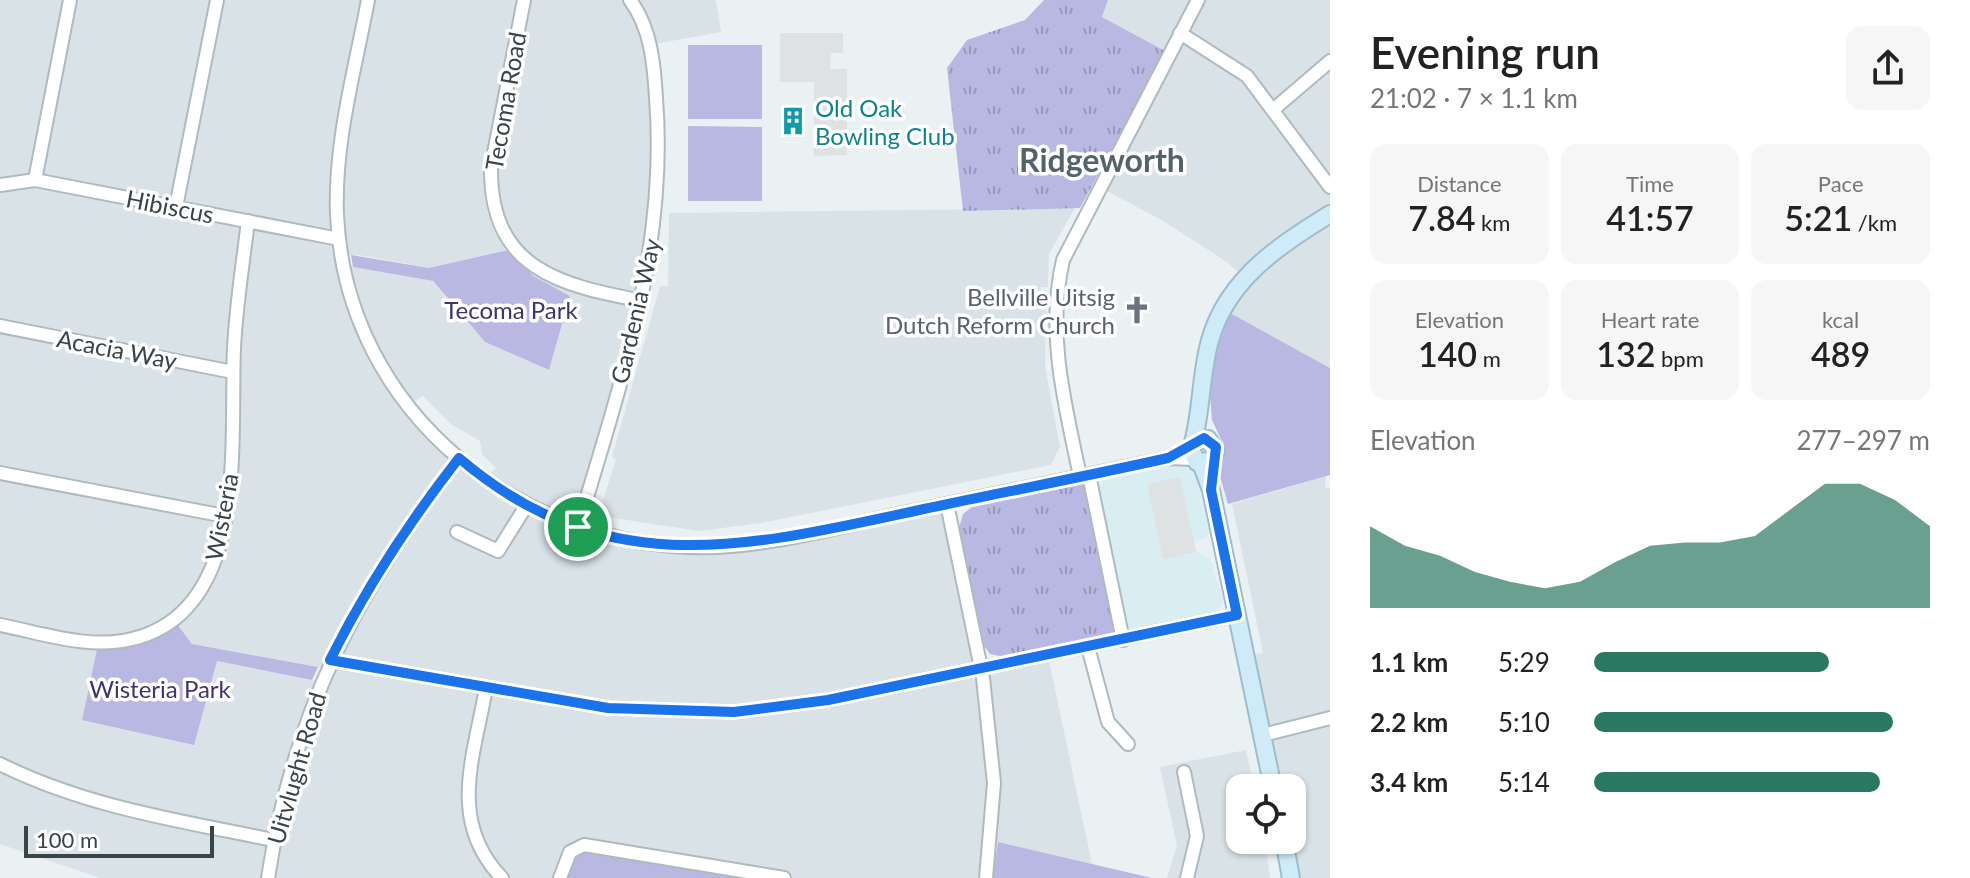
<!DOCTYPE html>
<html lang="en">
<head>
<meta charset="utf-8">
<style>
	body { margin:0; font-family:Lato,sans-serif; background:#f6f6f6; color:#222; height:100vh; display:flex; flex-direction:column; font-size:30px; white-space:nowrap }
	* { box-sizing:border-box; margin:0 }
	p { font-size:26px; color:#767676 }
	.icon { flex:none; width:44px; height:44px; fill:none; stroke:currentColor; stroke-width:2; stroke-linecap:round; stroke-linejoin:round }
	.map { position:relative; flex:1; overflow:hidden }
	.details { display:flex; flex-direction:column; background:#fff; width:640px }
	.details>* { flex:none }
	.buttons { position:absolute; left:1226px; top:774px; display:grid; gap:16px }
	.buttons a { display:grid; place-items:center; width:80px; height:80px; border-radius:16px; background:#fff; box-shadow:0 2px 6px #0004; font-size:40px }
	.scale { position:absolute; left:24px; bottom:20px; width:190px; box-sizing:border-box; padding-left:8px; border:4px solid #394446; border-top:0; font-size:22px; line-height:28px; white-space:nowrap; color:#394446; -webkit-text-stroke:6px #fff; paint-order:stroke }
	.pin { position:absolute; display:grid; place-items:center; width:68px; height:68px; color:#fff; margin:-34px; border:4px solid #fff; border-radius:50%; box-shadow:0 2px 8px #0007 }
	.round { display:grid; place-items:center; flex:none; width:84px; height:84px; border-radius:16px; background:#f6f6f6 }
	.headline { display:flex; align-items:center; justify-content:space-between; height:136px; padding:0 40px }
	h1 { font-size:44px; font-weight:600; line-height:60px }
	.metrics { display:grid; grid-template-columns:repeat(3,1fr); gap:12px; height:136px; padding:8px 40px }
	.metrics div { display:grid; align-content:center; border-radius:16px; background:#f6f6f6; text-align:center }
	.metrics b { font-size:34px; font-weight:600 }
	.metrics small { font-size:22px; font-weight:400 }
	.metrics p { font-size:22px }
	.chart { height:224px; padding:16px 40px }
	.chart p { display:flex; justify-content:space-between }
	.chart svg { width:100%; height:144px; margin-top:8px; fill:#2a7862; opacity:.7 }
	ul { padding:0 40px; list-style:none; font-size:26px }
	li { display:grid; grid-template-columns:128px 96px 1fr; align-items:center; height:60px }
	li i { height:20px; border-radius:10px; background:#2a7862 }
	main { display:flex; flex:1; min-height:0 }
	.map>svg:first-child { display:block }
</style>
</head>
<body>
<main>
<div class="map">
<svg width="1330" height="878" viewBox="0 0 1330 878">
	<defs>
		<pattern id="grass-tufts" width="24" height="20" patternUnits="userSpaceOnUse" patternTransform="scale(2)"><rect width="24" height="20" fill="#b9b8e2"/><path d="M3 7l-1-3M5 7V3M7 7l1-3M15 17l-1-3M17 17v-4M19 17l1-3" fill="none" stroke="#9797b9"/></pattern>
	</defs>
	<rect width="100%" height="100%" fill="#eaf1f3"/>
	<g fill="#d9e3e7" fill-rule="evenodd">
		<path d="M0,0h716l5,32 -72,13 3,22 -1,184 -74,276 140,20 229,-42 34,164 68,-13 44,208 -101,-23 -6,37h-202l-204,-31 -18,31h-461l-100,-34zM508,250l25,26 37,20 -21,74 -64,-28 -53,-61 -79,-14 -9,2 -3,-14h18l70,13zM423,396l28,28 29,17 2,13 14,14 -12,12 -77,-75zM175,619l17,25 133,24 -5,14 -103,-21 -135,59 16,-76z"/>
		<path d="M1108,0h222v368l-100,-55 15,-35 -18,-16 -67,-43 -61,-32 71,-133 -69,-37z"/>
		<path d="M1075,208l-26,46 -1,33h-7v20l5,4 -1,56 15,80 -9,18 -290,58 -62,8 -92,-14 -4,-17 13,-41 -4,-2 48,-171h8l1,-73z"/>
		<path d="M1326,476l-1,12h5v390h-38v-90h-17l-27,-132 15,-3 -31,-149z"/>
		<path d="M1246,750l8,38h-14v52h25l5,38h-103l10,-32 -17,-79z"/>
	</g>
	<path fill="#d8eef2" d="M1176,465l12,1 11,10 12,54 -5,8 -12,4 2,9 14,7 13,43 -4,8 -8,4 -81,17 -5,-4 -28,-136 7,-10z"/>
	<g fill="url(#grass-tufts)">
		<path d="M1044,0h64l-6,17 63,34 -85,157 -117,3 -16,-143 20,-28 58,-20z"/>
		<path d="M1083,483l31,149 -110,25 -14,-3 -8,-11 -23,-115 4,-14 9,-7z"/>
	</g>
	<g fill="#b9b8e2">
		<rect x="688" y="45" width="74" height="74"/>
		<path d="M688,126l74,1v74h-74z"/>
		<path d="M508,250l25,26 37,20 -21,74 -64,-28 -52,-61 -80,-14 -2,-12 78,13z"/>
		<path d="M1230,313l100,55v107l-102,29 -9,-31 6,-25 -13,-28 -2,-25 3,-34z"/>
		<path d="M178,625l14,19 126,23 -6,13 -95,-19 -23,84 -112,-25 15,-71 42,-5z"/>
		<path d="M998,842l154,36h-159z"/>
		<path d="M586,850l179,28h-200l8,-19z"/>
	</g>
	<g fill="#dee2e2">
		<path d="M843,33v20h-12l-1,16h17v86l-33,1v-74h-34v-49z"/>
		<path d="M1180,477l16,75 -33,7 -16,-75z"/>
	</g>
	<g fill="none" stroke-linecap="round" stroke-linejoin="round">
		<defs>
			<g id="street">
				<path d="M368,0c-13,70 -34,143 -31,215 9,198 188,339 380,332 59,-3 119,-19 177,-32 91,-19 183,-38 274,-57l26,1"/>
				<path d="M524,0l-33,168c-1,102 70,117 151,133"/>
				<path d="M1180,33l67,43 83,111"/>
				<path d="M1274,109l56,-48"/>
				<path d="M35,180l35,-180"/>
				<path d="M0,185l35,-5 304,59"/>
				<path d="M176,207l41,-207"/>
				<path d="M0,326l233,46"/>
				<path d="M0,473l225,43"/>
				<path d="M1089,475l34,165"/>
				<path d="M1080,476c-15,-71 -34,-143 -17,-216l135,-260"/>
				<path d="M947,504l36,174 11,105 -8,95"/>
				<path d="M578,527c42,-141 90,-280 78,-429 -2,-34 -5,-70 -26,-98"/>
				<path d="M457,532l41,19 28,-45"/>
				<path d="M0,625c42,8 89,25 132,14 118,-28 98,-198 102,-291 2,-42 9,-85 14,-127"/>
				<path d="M1088,647l20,75 20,22"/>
				<path d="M330,660l278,48 126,4 94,-12 409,-85"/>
				<path d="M486,688c-12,69 -39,133 16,190"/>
				<path d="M1263,735l67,-17"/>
				<path d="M0,764c86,43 181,57 273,76"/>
				<path d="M1184,772l13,64 -10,42"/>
				<path d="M268,878c25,-165 90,-290 191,-420"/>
				<path d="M560,878l10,-26 14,-7 200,33"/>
			</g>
			<g id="secondary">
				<path d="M1196,441l12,-2 8,12 -5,10 -14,1 -6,-12c10,-32 9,-64 16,-97 13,-69 68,-105 123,-139"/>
				<path d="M1201,463l10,27 62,298"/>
				<path d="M1284,840l7,38"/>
			</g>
		</defs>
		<use href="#street" stroke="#aebabe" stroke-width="16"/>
		<use href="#secondary" stroke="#9dbdca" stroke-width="20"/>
		<use href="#street" stroke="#fff" stroke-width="12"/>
		<use href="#secondary" stroke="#cfebf8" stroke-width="16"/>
	</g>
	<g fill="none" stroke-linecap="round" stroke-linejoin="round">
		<defs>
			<path id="route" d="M1204,438l12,9 -5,43 26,125 -409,85 -94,12 -126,-4 -278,-48c36,-72 79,-138 129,-202 149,127 292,88 465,51 81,-17 163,-33 244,-51z"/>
		</defs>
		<use href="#route" stroke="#fff" stroke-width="16"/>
		<use href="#route" stroke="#1a73e8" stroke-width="10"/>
	</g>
	<defs>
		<symbol id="building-bare" viewBox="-9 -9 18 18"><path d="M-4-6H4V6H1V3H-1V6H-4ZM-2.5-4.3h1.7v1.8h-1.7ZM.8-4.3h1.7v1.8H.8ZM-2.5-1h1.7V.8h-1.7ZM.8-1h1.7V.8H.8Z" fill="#0f9aa8" stroke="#fff" stroke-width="2.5" paint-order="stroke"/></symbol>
		<symbol id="church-bare" viewBox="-9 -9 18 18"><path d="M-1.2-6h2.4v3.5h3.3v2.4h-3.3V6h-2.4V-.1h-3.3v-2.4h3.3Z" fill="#6b7280" stroke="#fff" stroke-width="2.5" paint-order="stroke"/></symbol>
	</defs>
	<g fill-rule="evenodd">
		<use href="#building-bare" x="773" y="101" width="40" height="40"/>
		<use href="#church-bare" x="1117" y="290" width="40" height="40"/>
	</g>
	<g text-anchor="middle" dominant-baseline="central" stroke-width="7" stroke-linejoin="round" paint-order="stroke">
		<g font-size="24" fill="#394446" stroke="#fff">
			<text transform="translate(505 101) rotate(-80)">Tecoma Road</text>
			<text transform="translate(170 206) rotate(11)">Hibiscus</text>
			<text transform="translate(635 311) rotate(-77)">Gardenia Way</text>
			<text transform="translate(117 349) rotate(11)">Acacia Way</text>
			<text transform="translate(221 517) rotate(-79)">Wisteria</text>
			<text transform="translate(296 768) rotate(-74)">Uitvlught Road</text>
		</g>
		<g font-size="24" fill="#0d838f" stroke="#fff" text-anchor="start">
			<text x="815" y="107">Old Oak<tspan x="815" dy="28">Bowling Club</tspan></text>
		</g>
		<g font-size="24" fill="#5b616d" stroke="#fff" text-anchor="end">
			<text x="1115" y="296">Bellville Uitsig<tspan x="1115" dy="28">Dutch Reform Church</tspan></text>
		</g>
		<g font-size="24" fill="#3f3372" stroke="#fff">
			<text x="511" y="309">Tecoma Park</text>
			<text x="160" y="688">Wisteria Park</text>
		</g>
		<g font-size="32" font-weight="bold" fill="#526468" stroke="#fff">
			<text x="1102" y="159">Ridgeworth</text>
		</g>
	</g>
</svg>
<div class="buttons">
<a><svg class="icon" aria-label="locate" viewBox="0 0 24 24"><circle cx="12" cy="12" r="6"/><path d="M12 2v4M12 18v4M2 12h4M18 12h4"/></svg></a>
</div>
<div class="scale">100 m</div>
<div class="pin" style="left:578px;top:527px;background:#1e9e55"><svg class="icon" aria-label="arrive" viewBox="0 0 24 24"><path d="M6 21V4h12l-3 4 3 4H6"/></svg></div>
</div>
<section class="details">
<div class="headline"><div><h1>Evening run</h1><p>21:02 · 7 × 1.1 km</p></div><a class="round"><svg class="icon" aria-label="share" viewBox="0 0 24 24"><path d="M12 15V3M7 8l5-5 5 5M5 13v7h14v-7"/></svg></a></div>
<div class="metrics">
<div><p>Distance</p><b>7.84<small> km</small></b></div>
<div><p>Time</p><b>41:57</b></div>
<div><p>Pace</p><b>5:21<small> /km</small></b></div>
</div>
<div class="metrics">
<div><p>Elevation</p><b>140<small> m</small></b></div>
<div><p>Heart rate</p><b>132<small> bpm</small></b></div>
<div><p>kcal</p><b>489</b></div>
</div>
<div class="chart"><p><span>Elevation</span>277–297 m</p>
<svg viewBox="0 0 160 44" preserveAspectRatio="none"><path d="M0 44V19L10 25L20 28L30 33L40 36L50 38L60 36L70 30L80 25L90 24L100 24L110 22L120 14L130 6L140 6L150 11L160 19V44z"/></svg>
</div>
<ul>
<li><b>1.1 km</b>5:29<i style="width:70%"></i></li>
<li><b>2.2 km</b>5:10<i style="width:89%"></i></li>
<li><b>3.4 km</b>5:14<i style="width:85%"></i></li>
</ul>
</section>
</main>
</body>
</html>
